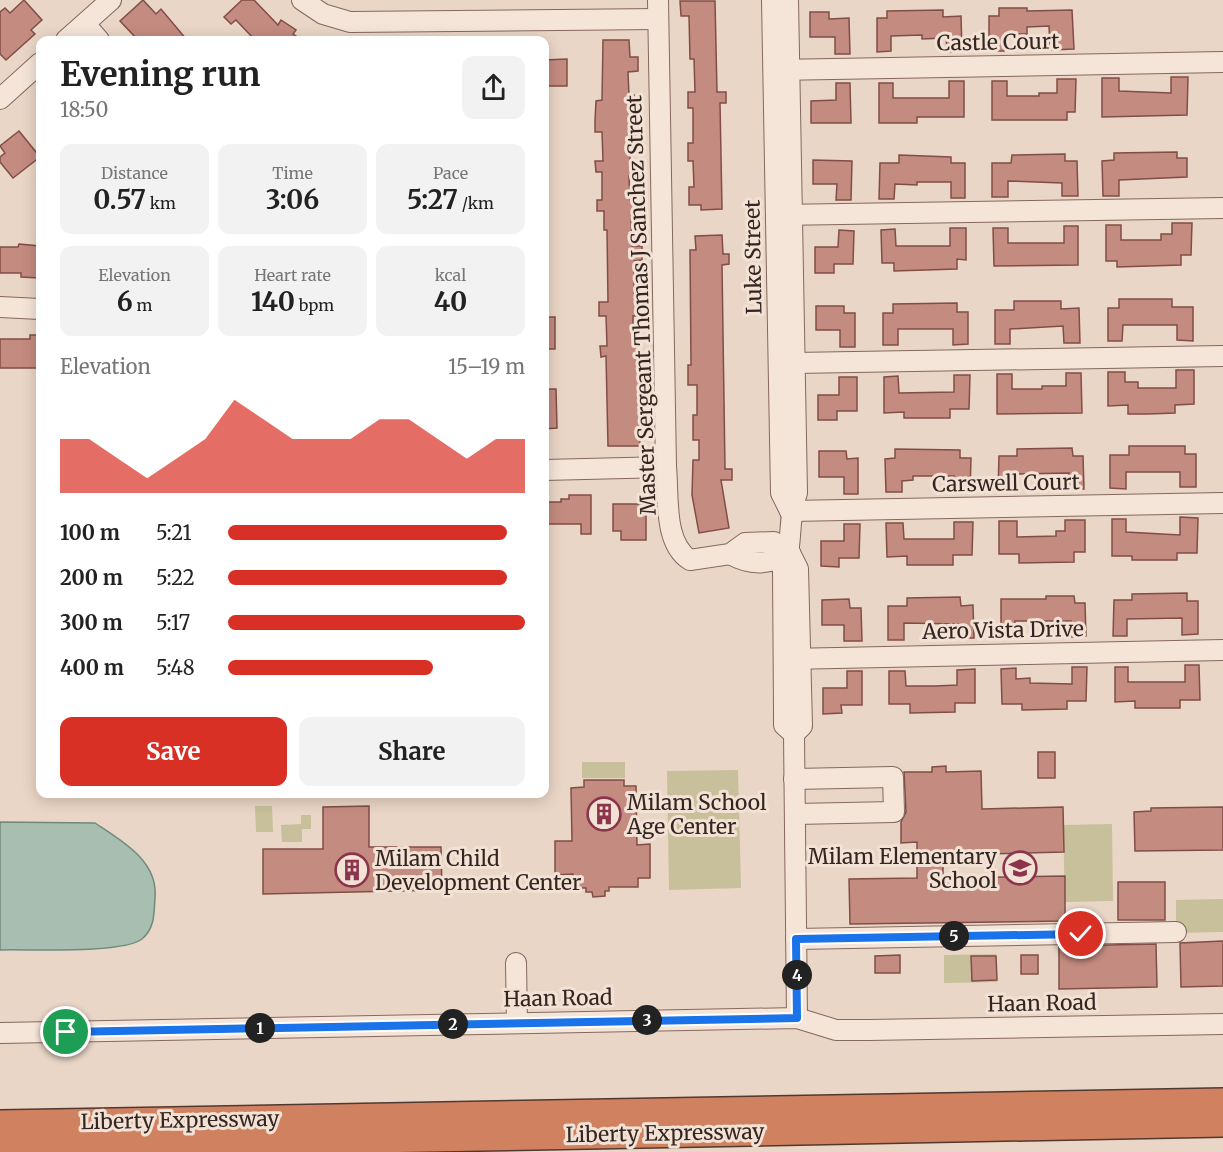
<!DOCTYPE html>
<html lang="en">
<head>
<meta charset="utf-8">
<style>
	body { margin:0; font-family:Merriweather,serif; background:#f2f2f2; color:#222; height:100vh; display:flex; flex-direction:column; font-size:22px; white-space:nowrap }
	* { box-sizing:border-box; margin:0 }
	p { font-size:20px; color:#767676 }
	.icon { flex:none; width:33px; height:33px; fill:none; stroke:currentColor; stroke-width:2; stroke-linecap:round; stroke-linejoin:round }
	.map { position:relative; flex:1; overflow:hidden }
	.sheet { position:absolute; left:36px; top:36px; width:513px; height:762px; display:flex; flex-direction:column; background:#fff; border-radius:12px; box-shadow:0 3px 15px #0003 }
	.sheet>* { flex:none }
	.pin { position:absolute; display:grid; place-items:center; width:51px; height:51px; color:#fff; margin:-26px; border:3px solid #fff; border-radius:50%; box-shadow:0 2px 6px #0007 }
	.km { position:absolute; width:30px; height:30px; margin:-15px; border-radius:50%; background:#222; color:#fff; font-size:16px; line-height:30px; text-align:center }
	.round { display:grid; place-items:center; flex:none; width:63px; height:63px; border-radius:12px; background:#f2f2f2 }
	.overview { display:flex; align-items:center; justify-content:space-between; height:102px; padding:0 24px }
	h1 { font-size:33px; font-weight:700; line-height:45px }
	.stats { display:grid; grid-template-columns:repeat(3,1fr); gap:9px; height:102px; padding:6px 24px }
	.stats div { display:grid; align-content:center; border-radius:12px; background:#f2f2f2; text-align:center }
	.stats b { font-size:26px; font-weight:700 }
	.stats small { font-size:16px; font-weight:400 }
	.stats p { font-size:16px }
	.chart { height:168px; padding:12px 24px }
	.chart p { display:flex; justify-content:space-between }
	.chart svg { width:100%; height:108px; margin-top:6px; fill:#d93025; opacity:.7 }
	.button { display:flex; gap:12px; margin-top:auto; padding:12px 24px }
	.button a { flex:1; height:69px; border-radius:12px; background:#d93025; color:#fff; font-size:24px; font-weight:700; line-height:69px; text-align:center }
	.button a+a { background:#f2f2f2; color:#222 }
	ul { padding:0 24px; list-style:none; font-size:20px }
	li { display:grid; grid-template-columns:96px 72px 1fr; align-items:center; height:45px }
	li i { height:15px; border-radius:8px; background:#d93025 }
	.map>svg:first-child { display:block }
</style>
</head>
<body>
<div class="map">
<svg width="1223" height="1152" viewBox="0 0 1223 1152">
	<rect width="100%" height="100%" fill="#ead6c6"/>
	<g fill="#c7c09b">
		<rect x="582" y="762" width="43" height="16"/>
		<path d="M738,770l3,118 -72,2 -2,-119z"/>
		<path d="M255,806h17l1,26h-17z"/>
		<path d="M301,815h10v14h-9v13h-20l-1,-17 20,-1z"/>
		<path d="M1112,824l1,77 -48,1 -2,-77z"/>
		<path d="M1223,899v33l-47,1v-33z"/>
		<path d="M996,954l1,28 -53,1v-28z"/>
	</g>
	<path fill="#a7beb1" stroke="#6f8b7d" stroke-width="1.5" d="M0,822l95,1c27,18 63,38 60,74 -1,16 0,31 -13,42 -19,15 -115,10 -142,11z"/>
	<g fill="#c48b80" stroke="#804e46" stroke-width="1.5">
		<path d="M24,0l18,20 -11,10 4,4 -29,26 -6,-6v-42l5,-4 5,5z"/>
		<path d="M143,0l13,14 5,-5 26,31h-49l-18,-19z"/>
		<path d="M242,0h12l24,25 3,-5 15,10 -3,4 9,6h-47l-19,-20 -5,4 -7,-7z"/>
		<path d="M680,1h35l2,91h9v11h-6l2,106 -21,1v-5h-12v-18h5l-1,-26h-5v-18h5v-35h-5v-16h7l-1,-33h-4l-1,-43h-8z"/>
		<path d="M999,8h28v3l45,-1 2,39 -24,1 -1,-24 -22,1v7h-23v17h-15v-35h10z"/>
		<path d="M943,10v7l18,-1 1,36h-15l-1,-14 -24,1v-4l-31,1v15l-14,1v-34h10v-7z"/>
		<path d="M810,12h19v7l20,-1 1,36h-15v-17h-25z"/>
		<path d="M603,40h26l1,17h8v14l-10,1 1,23h5l1,25v16h-5v25h5v15h-6l1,24h6l1,16h-6l1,30h10v14l-8,1v35h4v20h-5v25l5,-1 2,106h-32l-2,-90 -5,1 -1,-11h7l-1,-30h-7v-14h9l-1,-72h-3v-19h-7v-11h5v-28h-6l-1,-11h8l-1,-29h-7v-11l1,-20 6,-1z"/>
		<path d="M567,59v27h-23v-26z"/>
		<path d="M1171,77h17l-1,38 -85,2v-39h17v13l52,2z"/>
		<path d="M1057,79h19l-1,33h-8v8h-75v-39h15v15h32v-3h18z"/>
		<path d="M949,81h15v36h-47v6h-38v-40h14v15h56z"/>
		<path d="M836,83h14l1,40h-40v-22l25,-1z"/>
		<path d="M19,131l21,26 -27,21 -13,-16v-5l5,-4 -5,-7z"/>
		<path d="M1177,152v6h10v19l-68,3v16h-16l-1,-35 12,-1v-7z"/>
		<path d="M1065,154v7h12l1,35h-16v-13l-54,-2v16h-16v-34h19l1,-8z"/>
		<path d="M899,155l52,2v6h14v35h-14v-16h-34v3l-22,-1 -1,15h-15l1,-36h19z"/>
		<path d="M813,160l39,1 -1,39h-15l1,-16h-24z"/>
		<path d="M1172,223h20l-1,32h-10v10l-64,2v-6h-11v-36h15v15h40v-6h11z"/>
		<path d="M1064,226h14v39l-84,1 -1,-38h15v15h56z"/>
		<path d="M950,228h16v32l-9,-1v10l-63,2v-8h-12l-1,-33 14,-1 1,17h54z"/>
		<path d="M839,230l15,1 -1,33h-19v9h-19v-26h23z"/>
		<path d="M722,235l1,19h6v10l-7,1 3,204h7v11h-11l8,48 -30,5 -7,-38 1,-35h6v-20h-6v-25h4v-30h-9v-20h3l-1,-115h6l-1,-14z"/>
		<path d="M19,244l21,2 -1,32 -18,-1v-4h-21v-26h18z"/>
		<path d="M1119,299h53v8h21v34l-16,-1v-15h-54l-1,16h-14v-33h11z"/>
		<path d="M1014,301h47v8l18,-1 1,35h-16l-1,-17 -53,3v15h-15v-34h19z"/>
		<path d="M957,303v9h11v32l-15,1v-16h-55v16h-15v-32h10v-9z"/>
		<path d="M816,306h28v7h11v34h-15v-17h-24z"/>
		<rect x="544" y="317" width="11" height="32"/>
		<path d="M30,335h10v27h-3v6h-37v-29h30z"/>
		<path d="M1176,370h18v34l-19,1v8l-27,1h-20v-9l-20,1v-34h17v10h13v6h38z"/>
		<path d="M1066,373h15l1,40 -85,1v-40h15v15h30v-3h24z"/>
		<path d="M954,375h16l-1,34h-19v9h-46v-6l-20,1v-36l14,-1 1,17 55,-1z"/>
		<path d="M839,377h18v34h-20v9h-19v-25h21z"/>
		<path d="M544,389h12l1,39 -13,1z"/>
		<path d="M1129,446h56v8h11v33h-16v-15h-54v17l-16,-1v-33h19z"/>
		<path d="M1072,448l1,8h10l1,33h-15v-16l-56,1v17l-15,-1 1,-34h18v-7z"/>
		<path d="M895,449l65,1v8h11l-1,34h-16v-16h-41v4l-11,1v11h-16l-1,-33 10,-1z"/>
		<path d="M819,451h27l1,8 11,-1v36h-14v-17h-25z"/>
		<path d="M569,495h22v39h-10v-10h-37v-22h17v-3h8z"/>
		<path d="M613,504h33v36h-25v-9h-8z"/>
		<path d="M1180,517l18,1 -1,35h-20v7h-45v-4h-20v-37h14v13l54,3z"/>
		<path d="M1065,520h20v32h-11v10l-55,1v-9h-20v-33h18v16l39,-1v-5h9z"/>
		<path d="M954,522h19l-1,33h-19v10h-46v-9l-20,1 -1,-34h17l1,16h50z"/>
		<path d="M844,524h16l-1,34h-20v9l-18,-1v-25h23z"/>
		<path d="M1187,593v8h11v33l-16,1v-17l-55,1v17h-14l1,-36h18v-6z"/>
		<path d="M1046,596h28l1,7h10l1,33 -15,1v-16h-56v16l-14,1v-39h45z"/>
		<path d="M960,597l1,9 12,-1 1,33h-15l-1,-14 -54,-1v17h-16v-34h19v-8z"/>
		<path d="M849,599l1,9h11l1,33h-18v-16h-22v-25z"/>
		<path d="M1185,665h14l1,35h-20v8h-45v-7l-20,1v-35h13v15h57z"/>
		<path d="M1072,667h15l-1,34h-19v8l-45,1v-6h-20l-1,-35 15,-1v11l14,-1v5l42,1z"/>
		<path d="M975,669v34h-20v9l-45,1v-9h-21v-33h16l1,15h29l22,-1v-15z"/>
		<path d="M847,671h15v34h-21l1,8 -19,1v-26h24z"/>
		<rect x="1038" y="752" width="17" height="26"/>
		<path d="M946,766v6l35,-1 1,38 81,-2 1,45 -121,3v23l122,-2v45l-215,3 -1,-45 68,-1v-36l-16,1v-21l5,-10 -2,-40h28v-5z"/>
		<path d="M584,780h40v6h12l1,59 13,-1v34h-12v9h-29v4h-4v5l-12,1 -1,-5h-6v-4h-13v-14l-18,1v-34h17l-1,-53 13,-1z"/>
		<path d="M369,806v41h72l1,43 -179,4v-45h60v-42z"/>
		<path d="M1223,807v43l-88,1 -1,-39 17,-1v-3z"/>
		<rect x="1118" y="882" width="47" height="38"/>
		<path d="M1223,941v45l-42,1 -1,-44z"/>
		<path d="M1156,944l1,43 -98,2v-43z"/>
		<path d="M900,955v18h-25v-17z"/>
		<rect x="1021" y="955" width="17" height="19"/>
		<path d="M971,956h25l1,24 -25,1z"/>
	</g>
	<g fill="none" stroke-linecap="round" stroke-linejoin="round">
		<defs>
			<g id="minor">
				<path d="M302,0l21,14 27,8 308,-3"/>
				<path d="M658,0l8,467c3,29 -3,76 24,93l40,-6 15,-11 29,-1 16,11"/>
				<path d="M772,0l9,493 9,18"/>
				<path d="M788,0l9,493c-10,26 -3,50 -14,76l1,143v13l10,9"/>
				<path d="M85,24l14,16"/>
				<path d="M66,40l45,-40"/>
				<path d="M776,70l447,-8"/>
				<path d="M0,99l40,-36"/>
				<path d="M779,215l444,-7"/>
				<path d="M0,307l40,2"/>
				<path d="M794,363l429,-7"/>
				<path d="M544,470l122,-3"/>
				<path d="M790,511l433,-8"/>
				<path d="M790,553l8,16 4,157 -8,8 3,284"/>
				<path d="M730,554c21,12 40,11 60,-1"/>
				<path d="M788,659l435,-9"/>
				<path d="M794,779l99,-2 1,35 -99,2"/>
				<path d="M796,939l380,-7"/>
				<path d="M516,963l1,60"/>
				<path d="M0,1033l797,-15 39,12h32l355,-6"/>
			</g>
			<g id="highway">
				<path d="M0,1124l1223,-22"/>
				<path d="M0,1146l1223,-23"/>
			</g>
		</defs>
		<use href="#minor" stroke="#83685e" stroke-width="22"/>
		<use href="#highway" stroke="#513831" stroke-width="30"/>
		<use href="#minor" stroke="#f5e5d9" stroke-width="20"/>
		<use href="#highway" stroke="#d08260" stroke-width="27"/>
	</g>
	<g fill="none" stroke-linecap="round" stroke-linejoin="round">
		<defs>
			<path id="route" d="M66,1032l731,-14 -1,-79 285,-5"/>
		</defs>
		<use href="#route" stroke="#fff" stroke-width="12"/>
		<use href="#route" stroke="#1a73e8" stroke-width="8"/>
	</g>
	<defs>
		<symbol id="building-ring" viewBox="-11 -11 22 22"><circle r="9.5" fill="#f2e2d5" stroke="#8c344b" stroke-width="1.5"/><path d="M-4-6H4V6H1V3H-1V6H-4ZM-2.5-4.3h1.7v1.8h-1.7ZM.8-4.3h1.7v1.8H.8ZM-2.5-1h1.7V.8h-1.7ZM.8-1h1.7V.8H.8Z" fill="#8c344b"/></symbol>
		<symbol id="school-ring" viewBox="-11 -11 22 22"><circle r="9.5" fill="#f2e2d5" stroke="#8c344b" stroke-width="1.5"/><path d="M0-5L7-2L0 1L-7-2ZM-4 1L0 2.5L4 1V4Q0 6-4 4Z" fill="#8c344b"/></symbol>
	</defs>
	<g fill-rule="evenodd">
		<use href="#building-ring" x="585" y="795" width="38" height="38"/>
		<use href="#school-ring" x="1001" y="849" width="38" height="38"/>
		<use href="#building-ring" x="333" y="851" width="38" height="38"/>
	</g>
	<g text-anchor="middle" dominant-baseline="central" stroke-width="6" stroke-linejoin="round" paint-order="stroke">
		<g font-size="21" fill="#352520" stroke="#f2e2d5">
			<text transform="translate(998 42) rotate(-1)">Castle Court</text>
			<text transform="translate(753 257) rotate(-91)">Luke Street</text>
			<text transform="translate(641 305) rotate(-92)">Master Sergeant Thomas J Sanchez Street</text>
			<text transform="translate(1006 483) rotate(-1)">Carswell Court</text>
			<text transform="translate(1003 630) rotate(-1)">Aero Vista Drive</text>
			<text transform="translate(558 998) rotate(-1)">Haan Road</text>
			<text transform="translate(1042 1003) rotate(-1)">Haan Road</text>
			<text transform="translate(180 1120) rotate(-1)">Liberty Expressway</text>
			<text transform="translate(665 1133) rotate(-1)">Liberty Expressway</text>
		</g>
		<g font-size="21" fill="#352520" stroke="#f2e2d5" text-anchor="start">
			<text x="627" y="802">Milam School<tspan x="627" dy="24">Age Center</tspan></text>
			<text x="997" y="856" text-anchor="end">Milam Elementary<tspan x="997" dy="24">School</tspan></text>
			<text x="375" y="858">Milam Child<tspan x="375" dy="24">Development Center</tspan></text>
		</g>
	</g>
</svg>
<div class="pin" style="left:66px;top:1032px;background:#1e9e55"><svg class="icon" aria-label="arrive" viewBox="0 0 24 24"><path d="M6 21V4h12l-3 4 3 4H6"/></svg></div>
<div class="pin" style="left:1081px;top:934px;background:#d93025"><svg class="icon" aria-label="check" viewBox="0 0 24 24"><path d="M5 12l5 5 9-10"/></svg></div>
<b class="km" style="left:260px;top:1028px">1</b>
<b class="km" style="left:453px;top:1024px">2</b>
<b class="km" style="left:647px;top:1020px">3</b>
<b class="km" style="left:797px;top:975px">4</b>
<b class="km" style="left:954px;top:936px">5</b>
<section class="sheet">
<div class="overview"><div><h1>Evening run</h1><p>18:50</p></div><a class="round"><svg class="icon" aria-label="share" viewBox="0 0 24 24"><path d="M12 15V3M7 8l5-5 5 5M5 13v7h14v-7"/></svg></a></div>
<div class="stats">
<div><p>Distance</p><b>0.57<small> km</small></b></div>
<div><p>Time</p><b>3:06</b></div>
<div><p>Pace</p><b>5:27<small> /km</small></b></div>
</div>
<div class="stats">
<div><p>Elevation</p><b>6<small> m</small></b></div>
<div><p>Heart rate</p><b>140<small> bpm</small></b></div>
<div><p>kcal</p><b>40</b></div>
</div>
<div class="chart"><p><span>Elevation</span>15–19 m</p>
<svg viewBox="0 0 160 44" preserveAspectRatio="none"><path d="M0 44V22L10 22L20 30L30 38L40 30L50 22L60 6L70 14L80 22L90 22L100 22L110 14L120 14L130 22L140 30L150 22L160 22V44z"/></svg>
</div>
<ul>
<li><b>100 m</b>5:21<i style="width:94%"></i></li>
<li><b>200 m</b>5:22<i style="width:94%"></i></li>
<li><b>300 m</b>5:17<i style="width:100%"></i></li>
<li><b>400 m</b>5:48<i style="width:69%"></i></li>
</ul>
<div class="button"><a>Save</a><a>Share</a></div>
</section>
</div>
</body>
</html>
